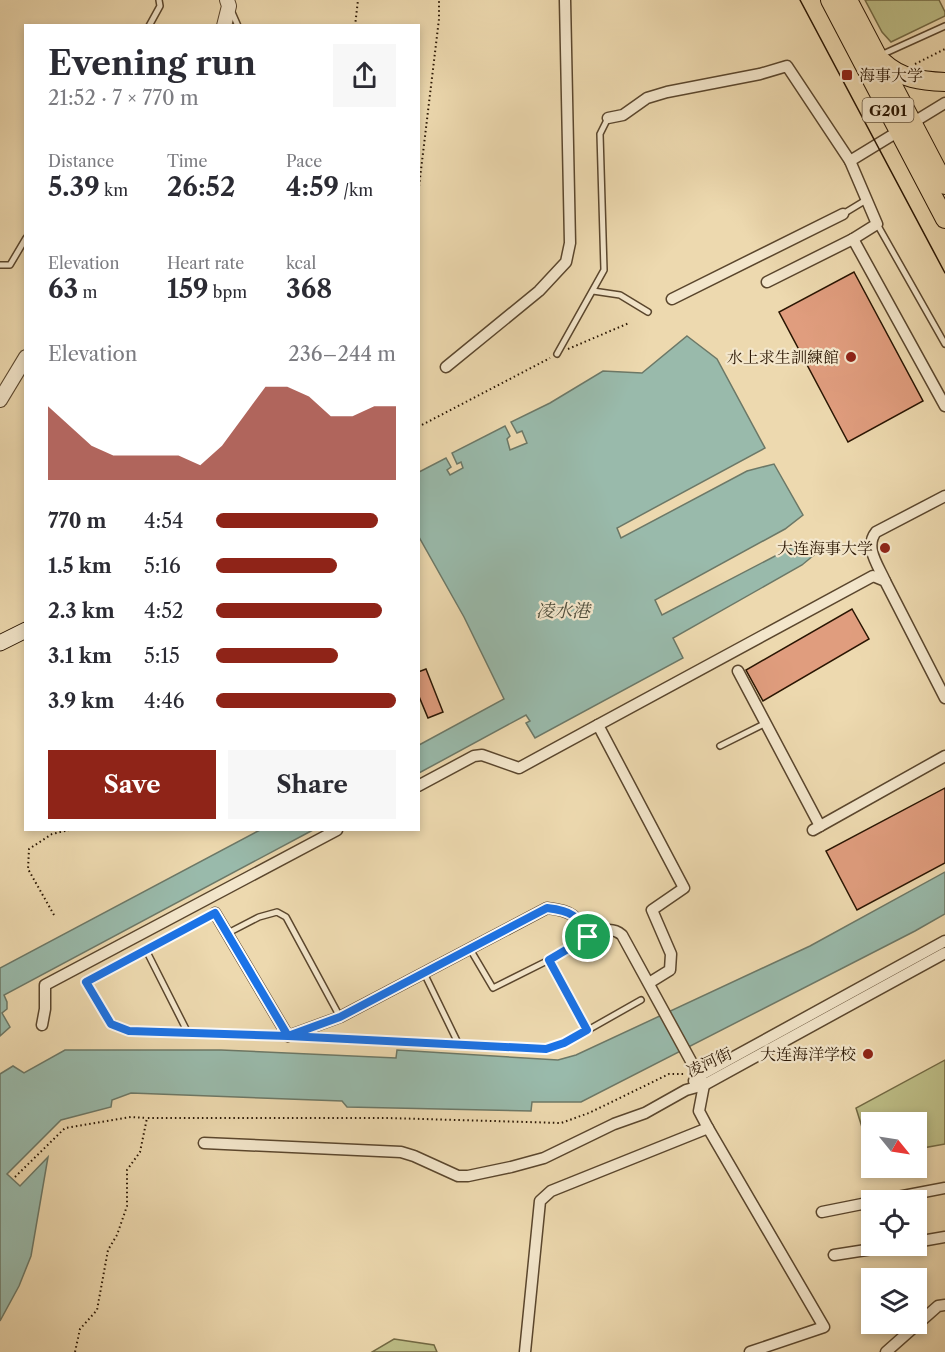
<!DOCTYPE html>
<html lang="en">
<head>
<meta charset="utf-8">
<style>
	body { margin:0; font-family:"Libre Caslon Text","Noto Serif SC",serif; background:#f7f7f7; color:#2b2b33; height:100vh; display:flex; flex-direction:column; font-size:22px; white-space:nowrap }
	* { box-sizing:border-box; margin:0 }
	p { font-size:20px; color:#7c7c81 }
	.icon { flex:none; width:33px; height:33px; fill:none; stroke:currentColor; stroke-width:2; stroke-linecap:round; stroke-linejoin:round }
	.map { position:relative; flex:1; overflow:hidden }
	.drawer { position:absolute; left:24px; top:24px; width:396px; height:807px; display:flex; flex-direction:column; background:#fff; border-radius:0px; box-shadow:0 3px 9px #0003 }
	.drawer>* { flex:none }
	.needle { width:39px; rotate:120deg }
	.tools { position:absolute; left:861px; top:1112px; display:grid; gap:12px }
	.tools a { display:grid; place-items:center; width:66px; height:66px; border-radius:0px; background:#fff; box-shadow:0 3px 9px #0003; font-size:30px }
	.pin { position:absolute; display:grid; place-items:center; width:51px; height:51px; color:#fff; margin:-26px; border:3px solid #fff; border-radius:50%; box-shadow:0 2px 6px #0007 }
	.round { display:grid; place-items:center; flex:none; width:63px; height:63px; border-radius:0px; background:#f7f7f7 }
	.headline { display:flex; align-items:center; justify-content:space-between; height:102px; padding:0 24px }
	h1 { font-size:33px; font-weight:700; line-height:45px }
	.stats { display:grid; grid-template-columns:repeat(3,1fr); gap:9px; height:102px; padding:6px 24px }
	.stats div { display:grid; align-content:center }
	.stats b { font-size:26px; font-weight:700 }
	.stats small { font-size:16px; font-weight:400 }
	.stats p { font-size:16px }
	.chart { height:168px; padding:12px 24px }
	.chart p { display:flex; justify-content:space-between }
	.chart svg { width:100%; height:108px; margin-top:6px; fill:#8f2418; opacity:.7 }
	.action { display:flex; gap:12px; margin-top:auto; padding:12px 24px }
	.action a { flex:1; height:69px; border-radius:0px; background:#8f2418; color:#fff; font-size:24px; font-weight:700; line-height:69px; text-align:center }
	.action a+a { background:#f7f7f7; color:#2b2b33 }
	ul { padding:0 24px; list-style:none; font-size:20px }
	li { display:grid; grid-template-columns:96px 72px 1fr; align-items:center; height:45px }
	li i { height:15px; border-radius:8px; background:#8f2418 }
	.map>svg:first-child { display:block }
</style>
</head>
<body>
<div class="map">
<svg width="945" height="1352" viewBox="0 0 945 1352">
	<rect width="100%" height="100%" fill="#edd9af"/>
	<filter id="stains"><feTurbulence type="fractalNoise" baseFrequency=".00333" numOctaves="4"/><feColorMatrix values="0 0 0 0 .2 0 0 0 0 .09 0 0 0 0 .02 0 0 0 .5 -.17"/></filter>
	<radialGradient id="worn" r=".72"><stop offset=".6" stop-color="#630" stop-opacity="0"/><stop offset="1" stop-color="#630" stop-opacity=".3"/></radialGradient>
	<g fill="#bdbe87" stroke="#736a44" stroke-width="1.5">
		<path d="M865,0h74l6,12v4l-54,26 -9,-10z"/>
		<path d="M945,1060v84l-28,5 -1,-27h-44l-1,34 -15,-48z"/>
		<path d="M394,1339l40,6 3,7h-65z"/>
	</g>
	<g fill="#99baab" stroke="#6c7867" stroke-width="1.5">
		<path d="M687,336l30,23 48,89 -148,80 4,10 126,-67 27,-7 29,51 -18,14 -130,71 7,15 136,-71 19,-4 3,10 -18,15 -129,73 10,20 -148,80 -9,-15 4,-2 -4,-6 -107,58v-28l85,-46 -40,-82 -45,-80v-65l27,-14 5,9 -4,3 3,5 13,-7 -2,-6 -4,2 -5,-11 53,-27 5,10 -3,3 3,11 17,-7 -5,-12 -5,2 -6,-11 39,-19 53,-32 39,2z"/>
		<path d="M260,830h53l-309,165 3,7v7l-5,4 8,14 -10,9v-68z"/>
		<path d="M945,872v42l-30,17 -334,171h-49l-1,9 -184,-4 -5,-6 -211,-8 -19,7 -1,7 -50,13 -54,54 13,12 28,-29 -17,99 -12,30 -19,35v-247l13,-8 11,7 41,-23h156l175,8 1,-8 161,10 18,-5 234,-109z"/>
	</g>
	<g fill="#e09d7e" stroke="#291502" stroke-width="1.5">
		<path d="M854,272l69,129 -75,41 -69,-130z"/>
		<path d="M852,609l17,30 -106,62 -17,-31z"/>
		<path d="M426,669l17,43 -15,6 -10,-24v-22z"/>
		<path d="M945,788v75l-88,47 -31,-59z"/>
	</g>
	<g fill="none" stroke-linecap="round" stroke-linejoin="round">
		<defs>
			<g id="service">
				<path d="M231,10l7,16"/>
				<path d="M149,26l11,-20 -1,-6"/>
				<path d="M881,55l64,-29"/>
				<path d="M843,214l23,-14"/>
				<path d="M877,224l68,120"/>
				<path d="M0,265h10l16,-27"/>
				<path d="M593,291l27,4 28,17"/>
				<path d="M557,354l47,-84 -4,-136 8,-16"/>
				<path d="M720,746l46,-23"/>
				<path d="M215,913l-129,69 25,42 18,7 158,5"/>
				<path d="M228,933l31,-16 18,-5 9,5 54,100"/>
				<path d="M470,949l23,39 56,-28 39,-23"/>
				<path d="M146,950l42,83"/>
				<path d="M549,960l38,70"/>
				<path d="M424,973l35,72"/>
				<path d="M296,1036l250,13 19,-6 76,-43"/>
			</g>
			<g id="minor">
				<path d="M608,118l15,-3 24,-17 20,-6 93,-18 27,-8 63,95 27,63 -24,15 -86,43"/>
				<path d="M850,161l95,-58"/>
				<path d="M853,239l92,167"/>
				<path d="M672,299l171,-85"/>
				<path d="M446,367l93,-76 27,-29 4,-19 -5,-243"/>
				<path d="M885,581c-7,-16 -21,-34 -9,-49l69,-36"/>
				<path d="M738,671l82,155"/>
				<path d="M418,786l56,-30 8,-1 37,13 79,-43"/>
				<path d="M813,830l132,-74"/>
				<path d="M215,913l73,123 52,-19 207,-109c26,3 29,7 41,29 13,-6 23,-11 34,-2l82,150 -5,26 9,17 116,199 -74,25"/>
				<path d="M649,983l21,-13 1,-16 -19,-44 32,-22 -86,-163 275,-149 12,5 60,117"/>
				<path d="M42,1025l3,-16v-24l292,-155"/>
				<path d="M694,1081l5,-5 246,-135"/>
				<path d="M204,1143l197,9 13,4 44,20h10l43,-9 33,-9 70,-34 31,-11 41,-23 18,-5 241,-132"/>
				<path d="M882,1200l63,-12"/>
				<path d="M822,1212l50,-10"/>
				<path d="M916,1242l29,-5"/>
				<path d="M834,1255l64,-10"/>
				<path d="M525,1352l15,-151 11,-10 157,-63"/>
				<path d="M886,1352l52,-46 7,-1"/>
			</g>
			<g id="tertiary">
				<path d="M224,26l5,-20 -2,-6"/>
				<path d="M0,400l26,-43"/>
			</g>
			<path id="secondary" d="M0,643l26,-13"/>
			<g id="trunk">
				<path d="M830,0l115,219"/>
				<path d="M848,0l97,185"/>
				<path d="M883,62c18,17 39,19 62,20"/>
			</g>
		</defs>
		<use href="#service" stroke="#5a462d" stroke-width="8"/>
		<use href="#minor" stroke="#5a462d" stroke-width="13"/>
		<use href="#tertiary" stroke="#5a462d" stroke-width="16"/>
		<use href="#secondary" stroke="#291502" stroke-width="17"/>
		<use href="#trunk" stroke="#291502" stroke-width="20"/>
		<g stroke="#291502" stroke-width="2" stroke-dasharray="1.5 3" stroke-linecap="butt">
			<path d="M355,26l3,-26"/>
			<path d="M915,64l30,-15"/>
			<path d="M418,195l21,-176v-19"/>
			<path d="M568,349l61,-26"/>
			<path d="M418,427l132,-69"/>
			<path d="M54,915l-26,-46 1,-20 23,-15 17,-4"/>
			<path d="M15,1177l50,-49 66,-11 16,1"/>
			<path d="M75,1352l5,-23 17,-19 11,-60 9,-15 10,-29v-36l13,-18 7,-34h241l173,5 28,-10 80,-39h16"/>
		</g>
		<use href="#service" stroke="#f3e6cb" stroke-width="5"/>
		<use href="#minor" stroke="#f3e6cb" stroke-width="10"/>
		<use href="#tertiary" stroke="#f3e6cb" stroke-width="14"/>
		<use href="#secondary" stroke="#f3e6cb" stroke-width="15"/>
		<use href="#trunk" stroke="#edd9af" stroke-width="18"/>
		<path stroke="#291502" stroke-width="1.5" d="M800,0l145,273"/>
	</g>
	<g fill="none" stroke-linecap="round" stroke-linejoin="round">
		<defs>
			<path id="route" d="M588,937c-12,-22 -15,-26 -41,-29l-207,109 -52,19 -73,-123 -129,69 25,42 18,7 159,5 258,13 18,-6 23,-13 -38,-70 39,-23"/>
		</defs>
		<use href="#route" stroke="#fff" stroke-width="12"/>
		<use href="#route" stroke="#1a73e8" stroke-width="8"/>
	</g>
	<g fill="#8f2418" stroke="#f3e6cb" stroke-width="2">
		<rect x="841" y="69" width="12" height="12" rx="3"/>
		<circle cx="851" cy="357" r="6"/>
		<circle cx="885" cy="548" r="6"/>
		<circle cx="868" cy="1054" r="6"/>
	</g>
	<g text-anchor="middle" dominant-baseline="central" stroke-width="4.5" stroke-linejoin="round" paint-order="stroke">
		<rect fill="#f3e6cb" stroke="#66543e" stroke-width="1.5" x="862.5" y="98" width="51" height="24" rx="4.5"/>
		<g font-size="15" font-weight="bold" fill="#291502">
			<text x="888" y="110">G201</text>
		</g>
		<g font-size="16" fill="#291502" stroke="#f3e6cb" text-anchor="end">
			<text x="859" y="75" text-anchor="start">海事大学</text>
			<text x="839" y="357">水上求生訓練館</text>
			<text x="873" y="548">大连海事大学</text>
			<text x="856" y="1054">大连海洋学校</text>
		</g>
		<g font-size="16" fill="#291502" stroke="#f3e6cb">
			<text transform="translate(709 1062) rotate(-25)">凌河街</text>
		</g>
		<g font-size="18" font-style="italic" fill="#504f3d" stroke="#f3e6cb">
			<text x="563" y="611">凌水港</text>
		</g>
	</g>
	<rect width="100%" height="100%" filter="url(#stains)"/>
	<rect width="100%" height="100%" fill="url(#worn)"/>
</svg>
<div class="tools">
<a><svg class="needle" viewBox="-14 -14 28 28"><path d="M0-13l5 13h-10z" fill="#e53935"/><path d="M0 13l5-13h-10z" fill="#7c7c81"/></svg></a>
<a><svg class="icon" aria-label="locate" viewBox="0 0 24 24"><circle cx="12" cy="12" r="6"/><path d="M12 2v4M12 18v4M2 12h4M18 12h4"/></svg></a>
<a><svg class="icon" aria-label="layers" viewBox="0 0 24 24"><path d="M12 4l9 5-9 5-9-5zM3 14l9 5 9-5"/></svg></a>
</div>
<div class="pin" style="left:588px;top:937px;background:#1e9e55"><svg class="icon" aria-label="arrive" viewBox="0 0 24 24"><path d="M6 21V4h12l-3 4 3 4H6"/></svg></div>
<section class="drawer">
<div class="headline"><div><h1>Evening run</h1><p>21:52 · 7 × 770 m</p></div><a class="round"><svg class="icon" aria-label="share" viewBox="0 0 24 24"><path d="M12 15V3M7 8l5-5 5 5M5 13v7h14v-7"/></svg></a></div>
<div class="stats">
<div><p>Distance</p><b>5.39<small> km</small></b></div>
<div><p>Time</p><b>26:52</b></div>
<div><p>Pace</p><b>4:59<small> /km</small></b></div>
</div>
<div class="stats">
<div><p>Elevation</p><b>63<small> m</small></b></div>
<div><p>Heart rate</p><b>159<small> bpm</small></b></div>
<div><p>kcal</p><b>368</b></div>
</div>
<div class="chart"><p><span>Elevation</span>236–244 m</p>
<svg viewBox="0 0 160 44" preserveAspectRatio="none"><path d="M0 44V14L10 22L20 30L30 34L40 34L50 34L60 34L70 38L80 30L90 18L100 6L110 6L120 10L130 18L140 18L150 14L160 14V44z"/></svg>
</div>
<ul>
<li><b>770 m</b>4:54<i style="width:90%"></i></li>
<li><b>1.5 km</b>5:16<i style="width:67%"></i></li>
<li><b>2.3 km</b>4:52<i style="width:92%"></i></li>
<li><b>3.1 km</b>5:15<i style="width:68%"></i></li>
<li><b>3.9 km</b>4:46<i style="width:100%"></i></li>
</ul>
<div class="action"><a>Save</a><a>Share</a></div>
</section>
</div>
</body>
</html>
